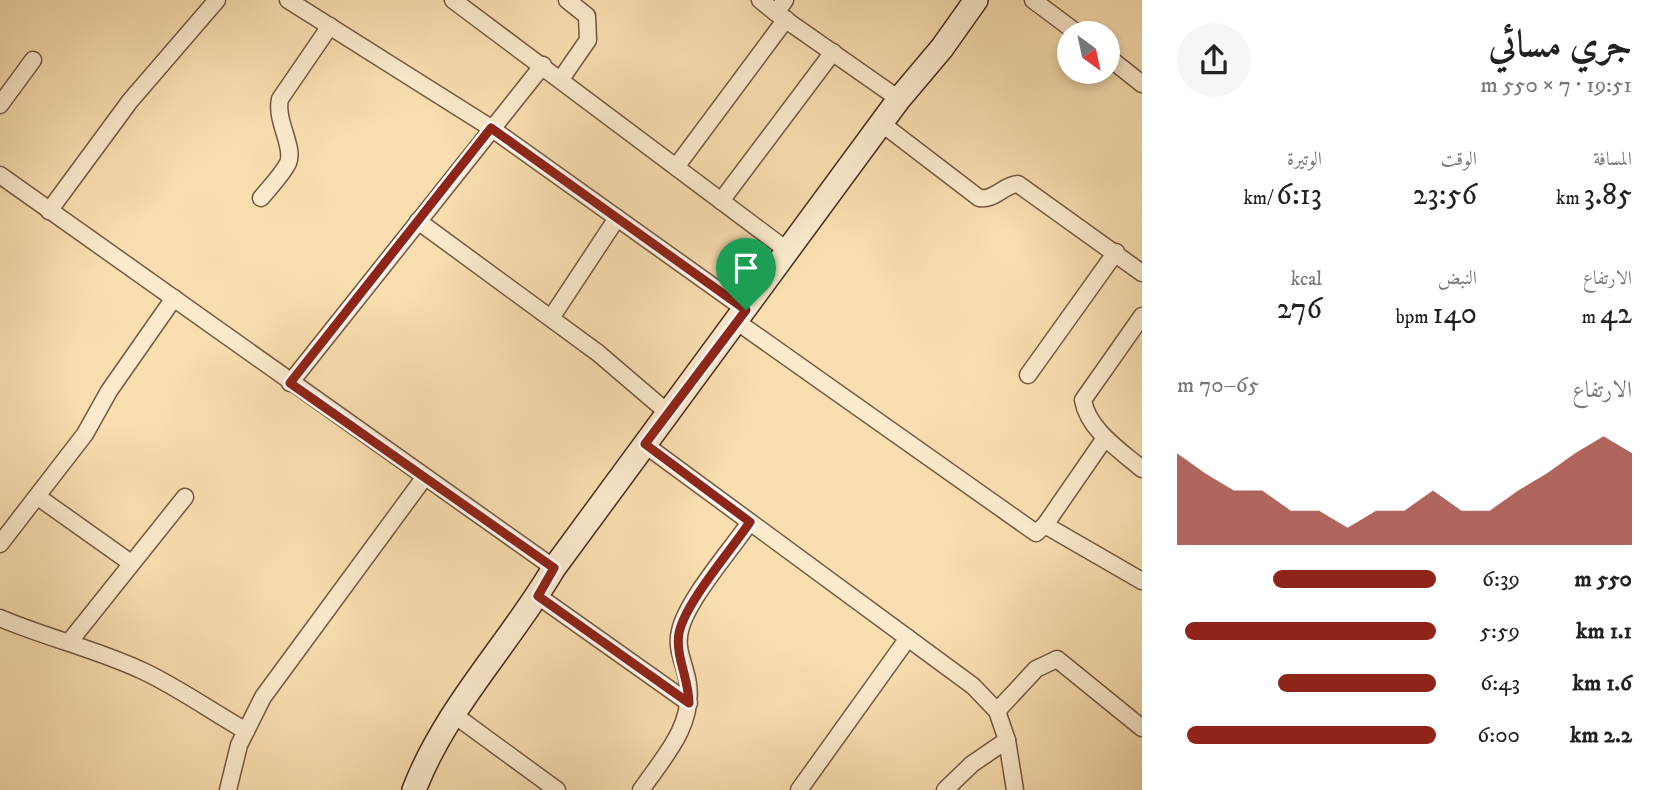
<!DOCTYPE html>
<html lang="ar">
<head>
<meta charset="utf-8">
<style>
	body { margin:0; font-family:"IM FELL DW Pica",Amiri,serif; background:#f6f6f6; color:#222; direction:rtl; height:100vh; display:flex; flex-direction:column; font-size:26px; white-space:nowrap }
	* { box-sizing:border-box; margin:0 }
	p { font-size:23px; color:#767676 }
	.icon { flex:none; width:38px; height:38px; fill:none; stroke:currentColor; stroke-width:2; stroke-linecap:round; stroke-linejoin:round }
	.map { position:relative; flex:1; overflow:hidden; direction:ltr }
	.drawer { display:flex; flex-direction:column; background:#fff; width:525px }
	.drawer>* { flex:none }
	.needle { width:46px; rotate:147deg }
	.fabs { position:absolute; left:1057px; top:21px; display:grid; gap:14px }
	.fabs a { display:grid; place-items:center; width:63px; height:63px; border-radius:50%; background:#fff; box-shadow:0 4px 10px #0003; font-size:35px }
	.pin { position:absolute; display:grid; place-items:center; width:60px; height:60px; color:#fff; margin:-72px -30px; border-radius:50% 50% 50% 0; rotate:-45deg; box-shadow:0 0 7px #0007 }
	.pin .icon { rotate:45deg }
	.round { display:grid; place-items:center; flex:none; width:74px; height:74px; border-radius:37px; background:#f6f6f6 }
	.summary { display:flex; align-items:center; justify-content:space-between; height:119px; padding:0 35px }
	h1 { font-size:38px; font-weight:600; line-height:52px }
	.figures { display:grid; grid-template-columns:repeat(3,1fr); gap:10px; height:119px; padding:7px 35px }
	.figures div { display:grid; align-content:center }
	.figures b { font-size:30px; font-weight:600 }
	.figures small { font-size:19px; font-weight:400 }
	.figures p { font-size:19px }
	.chart { height:196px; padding:14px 35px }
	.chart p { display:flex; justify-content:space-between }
	.chart svg { width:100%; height:126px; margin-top:7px; fill:#8f2418; opacity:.7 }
	ul { padding:0 35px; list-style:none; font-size:23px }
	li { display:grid; grid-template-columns:112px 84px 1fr; align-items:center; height:52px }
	li i { height:18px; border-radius:9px; background:#8f2418 }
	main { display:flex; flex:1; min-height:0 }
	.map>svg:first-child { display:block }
</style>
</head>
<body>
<main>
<section class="drawer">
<div class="summary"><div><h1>جري مسائي</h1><p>19:51 · 7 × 550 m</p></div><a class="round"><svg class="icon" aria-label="share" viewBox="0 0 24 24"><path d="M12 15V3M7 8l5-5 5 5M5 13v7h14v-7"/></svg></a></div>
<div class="figures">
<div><p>المسافة</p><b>3.85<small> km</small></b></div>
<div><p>الوقت</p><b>23:56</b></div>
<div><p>الوتيرة</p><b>6:13<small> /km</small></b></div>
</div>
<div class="figures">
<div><p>الارتفاع</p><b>42<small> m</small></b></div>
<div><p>النبض</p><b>140<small> bpm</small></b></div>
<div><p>kcal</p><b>276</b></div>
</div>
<div class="chart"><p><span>الارتفاع</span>65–70 m</p>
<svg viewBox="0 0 160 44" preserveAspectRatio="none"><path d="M0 44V12L10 19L20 25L30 25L40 32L50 32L60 38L70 32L80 32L90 25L100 32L110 32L120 25L130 19L140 12L150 6L160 12V44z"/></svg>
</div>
<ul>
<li><b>550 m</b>6:39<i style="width:63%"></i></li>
<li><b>1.1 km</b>5:59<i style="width:97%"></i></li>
<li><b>1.6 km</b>6:43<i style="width:61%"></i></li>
<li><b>2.2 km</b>6:00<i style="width:96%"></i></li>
</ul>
</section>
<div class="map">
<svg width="1142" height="790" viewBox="0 0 1142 790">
	<rect width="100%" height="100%" fill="#f9deb0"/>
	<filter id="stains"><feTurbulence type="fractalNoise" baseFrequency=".00286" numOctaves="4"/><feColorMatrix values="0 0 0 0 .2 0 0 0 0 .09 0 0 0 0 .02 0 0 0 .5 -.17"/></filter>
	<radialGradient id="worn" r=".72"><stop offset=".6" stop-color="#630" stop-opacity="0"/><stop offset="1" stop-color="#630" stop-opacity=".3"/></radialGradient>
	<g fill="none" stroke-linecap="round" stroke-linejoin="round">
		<defs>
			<g id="street">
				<path d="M288,0l203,128 255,182"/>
				<path d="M453,0l335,251"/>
				<path d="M760,0l16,13"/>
				<path d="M785,0l-9,13 123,86"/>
				<path d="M1033,0l44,33"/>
				<path d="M1108,57l34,27"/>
				<path d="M561,79l27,-39 -1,-24 -20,-16"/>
				<path d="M0,105l33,-45"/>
				<path d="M881,123l98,75c15,3 24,-13 39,-14l124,89"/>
				<path d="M676,167l110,-148"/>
				<path d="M0,175l554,393"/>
				<path d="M261,198c9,-11 21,-23 27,-35 7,-16 -13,-42 -8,-64l50,-73"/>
				<path d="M721,201l112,-149"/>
				<path d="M49,211l81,-110 87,-101"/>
				<path d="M418,221l180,132 69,59"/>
				<path d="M1142,316l-59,84c5,30 38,51 59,69"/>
				<path d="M551,318l66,-100"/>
				<path d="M736,321l300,212 9,-8"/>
				<path d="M1028,375l88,-123"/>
				<path d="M290,383l253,-318"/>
				<path d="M1105,438l-60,87 97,56"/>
				<path d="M644,444l329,242 24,25 10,29 8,50"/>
				<path d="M38,497l93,66"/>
				<path d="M0,544l85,-110 24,-43 65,-93"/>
				<path d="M538,596l151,107"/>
				<path d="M0,618c47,20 96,31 143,53 36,17 68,40 103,60"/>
				<path d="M70,641l115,-144"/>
				<path d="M997,711l39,-42 21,-10 85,69"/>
				<path d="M453,714l104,76"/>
				<path d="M228,790l11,-45 24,-48 161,-219"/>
				<path d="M641,790c22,-32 53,-64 47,-106 -2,-18 -13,-34 -8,-53 6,-30 51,-81 70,-109"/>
				<path d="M799,790l109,-152"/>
				<path d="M945,790l27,-26 35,-24"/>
			</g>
			<path id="secondary" d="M414,790c32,-83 96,-147 140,-222l345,-469 43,-51 34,-48"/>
		</defs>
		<use href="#street" stroke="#745741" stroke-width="19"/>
		<use href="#secondary" stroke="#472a1c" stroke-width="26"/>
		<use href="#street" stroke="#fbeacc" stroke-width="16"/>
		<use href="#secondary" stroke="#fbeacc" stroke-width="23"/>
	</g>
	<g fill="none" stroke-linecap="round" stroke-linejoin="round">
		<defs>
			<path id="route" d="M491,128l255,182 -101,134 105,78c-18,27 -65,81 -71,111 -4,23 10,46 10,70l-151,-107 16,-28 -264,-185z"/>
		</defs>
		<use href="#route" stroke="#fff" stroke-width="14"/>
		<use href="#route" stroke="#8f2418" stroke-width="9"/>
	</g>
	<rect width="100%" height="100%" filter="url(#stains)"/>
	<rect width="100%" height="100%" fill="url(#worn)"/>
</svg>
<div class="fabs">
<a><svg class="needle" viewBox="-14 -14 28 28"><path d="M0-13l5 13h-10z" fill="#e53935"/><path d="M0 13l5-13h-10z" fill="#767676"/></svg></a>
</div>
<div class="pin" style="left:746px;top:310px;background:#1e9e55"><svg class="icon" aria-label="arrive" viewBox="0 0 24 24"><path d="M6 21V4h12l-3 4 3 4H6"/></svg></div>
</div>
</main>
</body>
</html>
